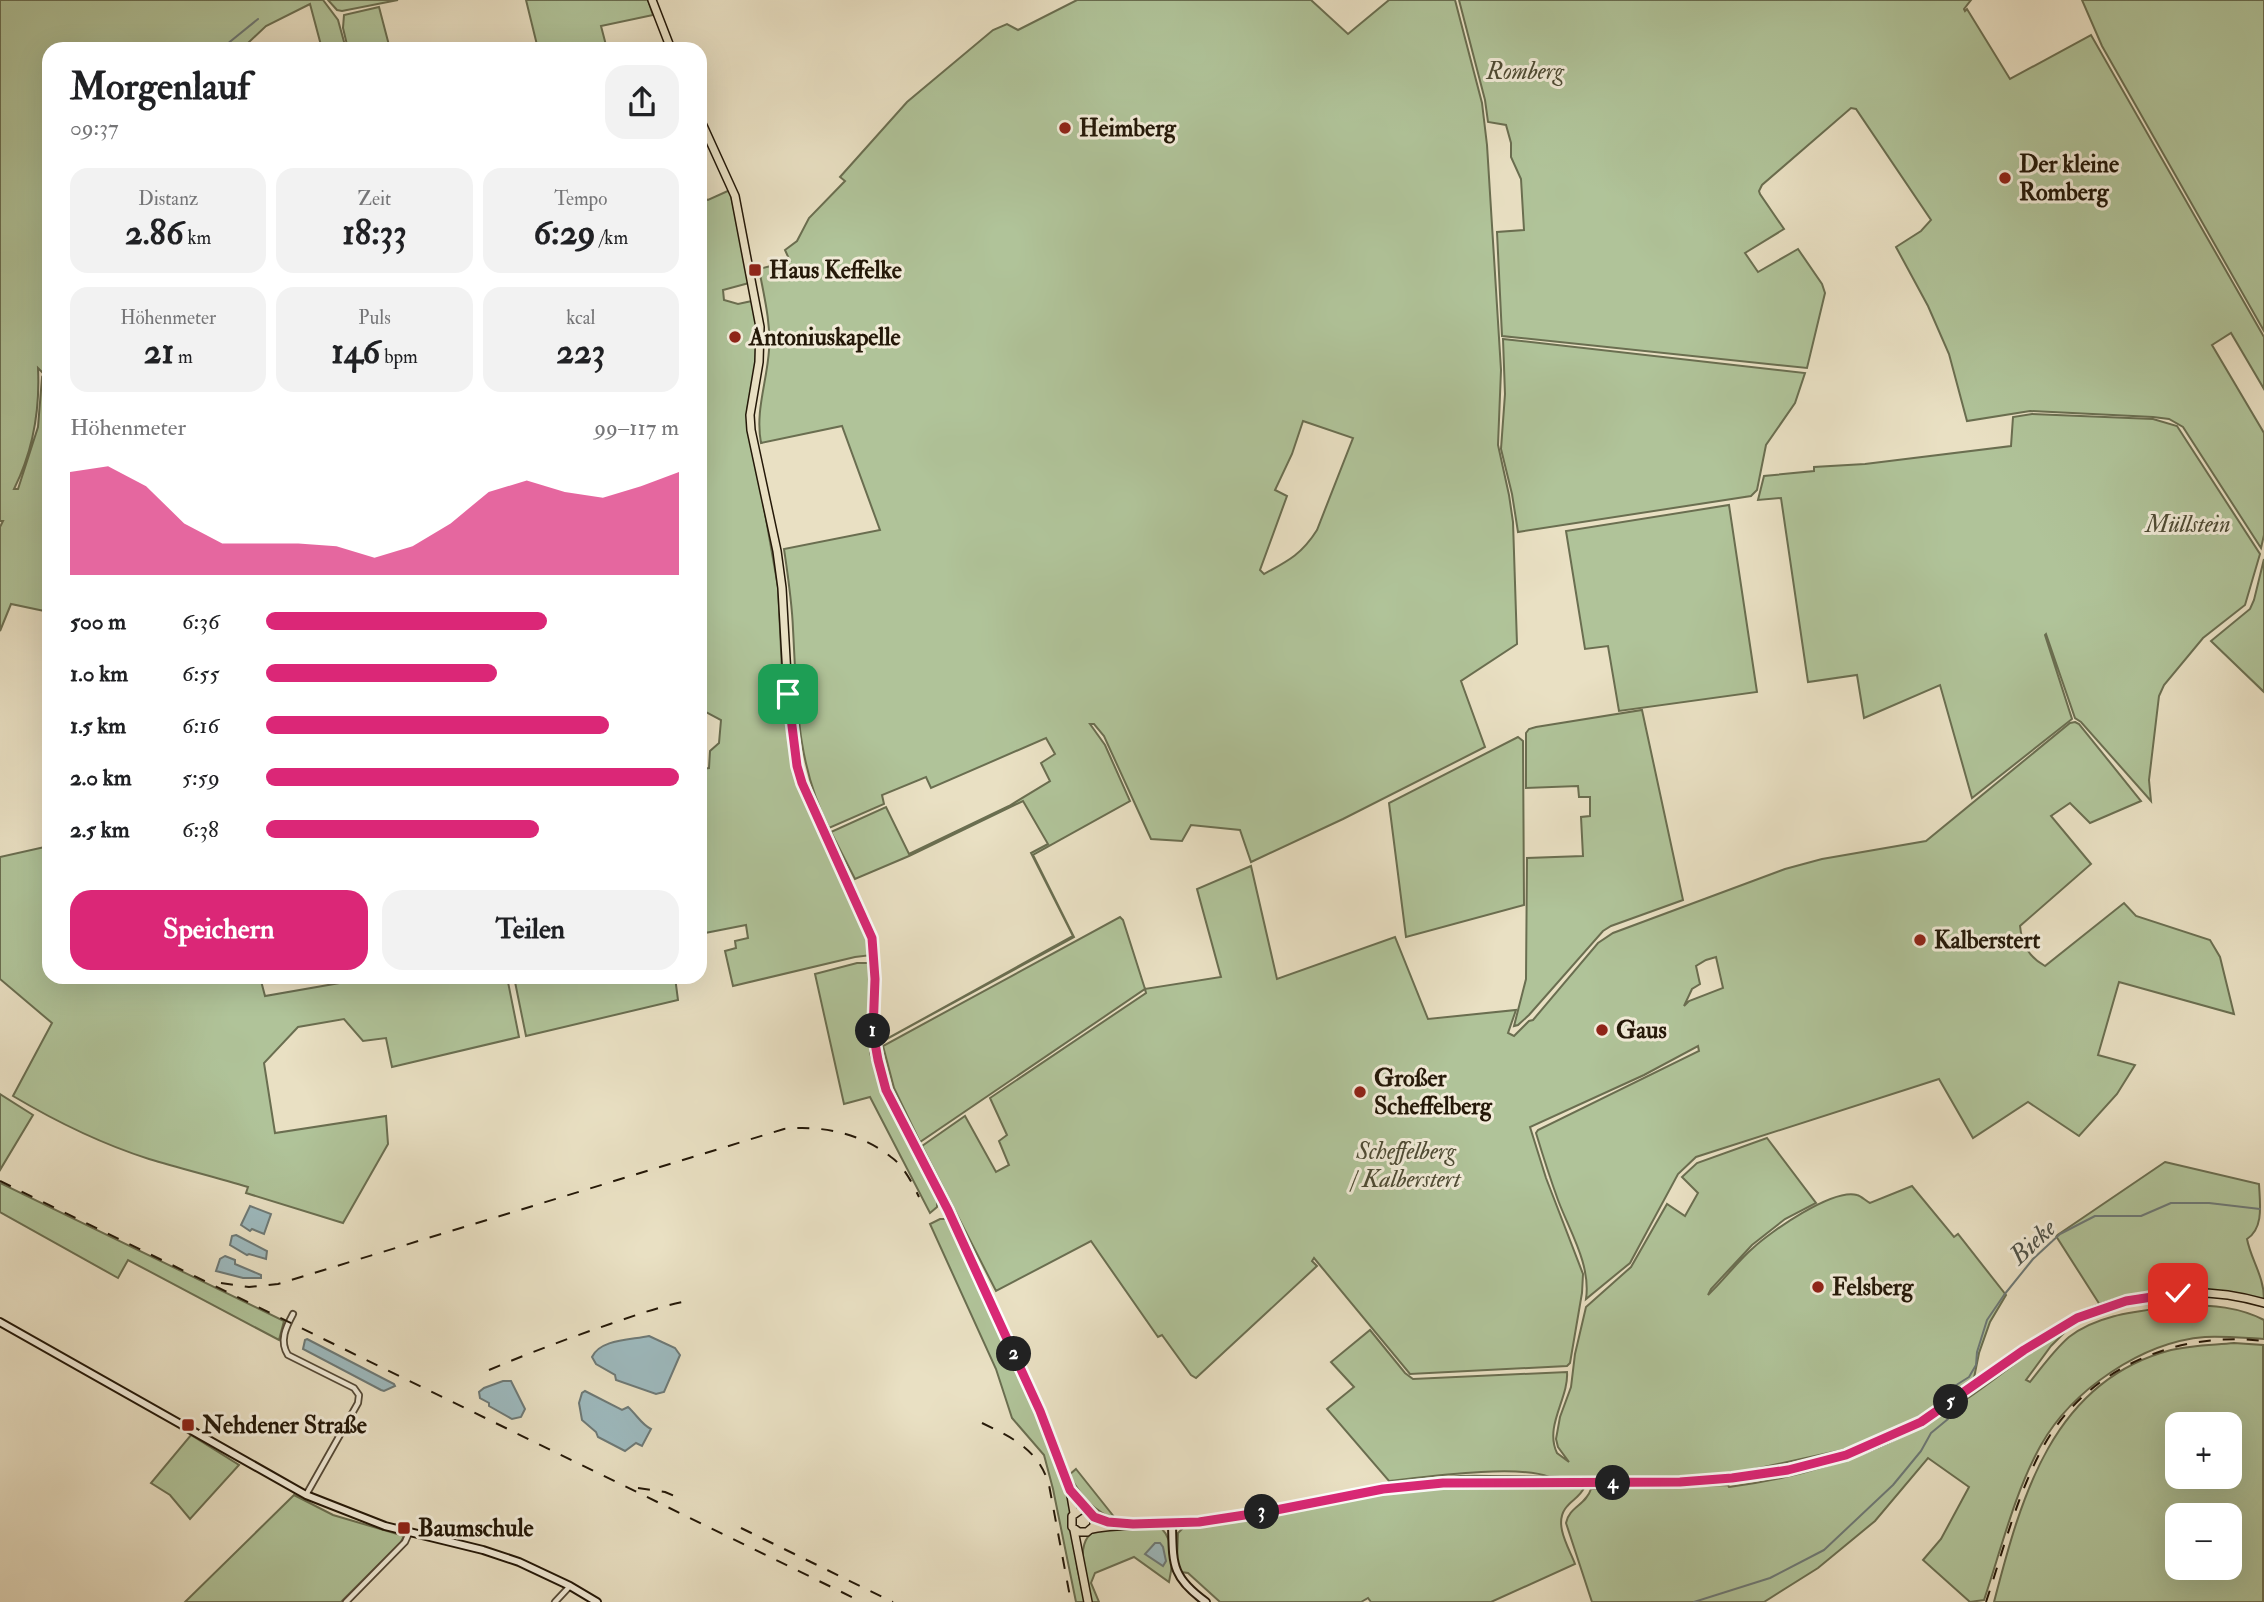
<!DOCTYPE html>
<html lang="de">
<head>
<meta charset="utf-8">
<style>
	body { margin:0; font-family:"IM FELL Double Pica",serif; background:#f2f2f2; color:#202124; height:100vh; display:flex; flex-direction:column; font-size:26px; white-space:nowrap }
	* { box-sizing:border-box; margin:0 }
	p { font-size:23px; color:#757577 }
	.icon { flex:none; width:38px; height:38px; fill:none; stroke:currentColor; stroke-width:2; stroke-linecap:round; stroke-linejoin:round }
	.map { position:relative; flex:1; overflow:hidden }
	.details { position:absolute; left:42px; top:42px; width:665px; height:942px; display:flex; flex-direction:column; background:#fff; border-radius:21px; box-shadow:0 7px 28px #0002 }
	.details>* { flex:none }
	.fabs { position:absolute; left:2165px; top:1412px; display:grid; gap:14px }
	.fabs a { display:grid; place-items:center; width:77px; height:77px; border-radius:14px; background:#fff; box-shadow:0 7px 28px #0002; font-size:35px }
	.pin { position:absolute; display:grid; place-items:center; width:60px; height:60px; color:#fff; margin:-30px; border-radius:14px; box-shadow:0 4px 10px #0006 }
	.km { position:absolute; width:35px; height:35px; margin:-18px; border-radius:50%; background:#222; color:#fff; font-size:19px; line-height:35px; text-align:center }
	.round { display:grid; place-items:center; flex:none; width:74px; height:74px; border-radius:21px; background:#f2f2f2 }
	.head { display:flex; align-items:center; justify-content:space-between; height:119px; padding:0 28px }
	h1 { font-size:38px; font-weight:700; line-height:52px }
	.figures { display:grid; grid-template-columns:repeat(3,1fr); gap:10px; height:119px; padding:7px 28px }
	.figures div { display:grid; align-content:center; border-radius:18px; background:#f2f2f2; text-align:center }
	.figures b { font-size:35px; font-weight:700 }
	.figures small { font-size:19px; font-weight:400 }
	.figures p { font-size:19px }
	.chart { height:196px; padding:14px 28px }
	.chart p { display:flex; justify-content:space-between }
	.chart svg { width:100%; height:126px; margin-top:7px; fill:#db2777; opacity:.7 }
	.primary-button { display:flex; gap:14px; margin-top:auto; padding:14px 28px }
	.primary-button a { flex:1; height:80px; border-radius:21px; background:#db2777; color:#fff; font-size:28px; font-weight:700; line-height:80px; text-align:center }
	.primary-button a+a { background:#f2f2f2; color:#202124 }
	ul { padding:0 28px; list-style:none; font-size:23px }
	li { display:grid; grid-template-columns:112px 84px 1fr; align-items:center; height:52px }
	li i { height:18px; border-radius:9px; background:#db2777 }
	.map>svg:first-child { display:block }
</style>
</head>
<body>
<div class="map">
<svg width="2264" height="1602" viewBox="0 0 2264 1602">
	<rect width="100%" height="100%" fill="#e9e0c3"/>
	<filter id="stains"><feTurbulence type="fractalNoise" baseFrequency=".00286" numOctaves="4"/><feColorMatrix values="0 0 0 0 .2 0 0 0 0 .09 0 0 0 0 .02 0 0 0 .5 -.17"/></filter>
	<radialGradient id="worn" r=".72"><stop offset=".6" stop-color="#630" stop-opacity="0"/><stop offset="1" stop-color="#630" stop-opacity=".3"/></radialGradient>
	<g fill="#b0c399" stroke="#6a6e50" stroke-width="2" fill-rule="evenodd">
		<path d="M0,0h323l15,20 8,29h-24l-12,-45 -44,22 -18,17 2,6h-201v330l-11,-11c2,42 -5,83 -24,121h4l1,-3 19,-59 4,-49 7,9v225l-38,-8 -11,27v-104l3,-6h-3z"/>
		<path d="M328,0h70l-56,11 -5,-1z"/>
		<path d="M526,0h122l5,15 -52,11 6,23h-69z"/>
		<path d="M1077,0h234l37,34 41,-34h66l27,103 5,42 14,225 -3,75 11,50 4,27 4,122 -56,37 24,66 -142,72 -92,43 -11,-32 -49,-5 -9,16 -31,-2 -47,-103 -10,-12h-4l15,21 25,56 -97,54 41,82 -191,104 190,-105 -42,-83 17,-9 -25,-43 -114,55 -54,23 -24,-47 55,-25 23,47 100,-48 41,-25 -9,-18 14,-9 -9,-16 -115,50 -5,-11 -44,18 2,9 -55,24c-33,-65 -32,-128 -36,-199 -1,-27 -5,-53 -9,-80l96,-19 -38,-104 -81,17c-6,-32 6,-61 8,-93 2,-27 -5,-54 -10,-81l31,-8 -5,-11 12,-9 12,-23 36,-37 -5,-4 67,-75 86,-72 14,-6 11,6zM1303,421l50,17 -36,92c-15,24 -29,31 -53,44l-4,-4 27,-74 -12,-6 17,-36z"/>
		<path d="M1459,0h512l-7,9 1,2 2,-2 43,70 81,-44 173,302v52l-33,-56 -19,12 52,88v102l-3,13 -78,-121 -14,-8 -16,-2 -123,-6 -63,10 -18,-67 -21,-48 -32,-59 25,-16 10,-11 -75,-111 -5,-1 -89,77 -3,6 1,3 24,35 -39,24 13,19 40,-23 24,35 3,9 -18,75 -305,-32 -5,-104 27,-2 -3,-51 -10,-22v-14l-5,-18 -18,-3 -3,-22z"/>
		<path d="M2082,0h182v331l-162,-285z"/>
		<path d="M379,7l11,42h-42l-5,-21 1,-13z"/>
		<path d="M730,190l19,93 -26,7 1,10 14,4 14,-3 5,14 2,32 -12,64 31,176 5,105 10,70 16,47 57,120 6,26 -17,2 -122,29 -8,-35 11,-3 -1,-7 13,-3 -2,-13 -46,9v-165l9,-1 1,-17 9,-8 2,-23 -21,-11v-512l8,3z"/>
		<path d="M1503,339l302,34 -10,30 -29,42 -9,45 -6,6 -233,36 -6,-38 -11,-45 4,-55z"/>
		<path d="M2032,414l121,5 24,7 83,128 -15,51 -42,33 -39,47 -5,11 -10,84 2,21 -70,-79 -6,-4 -29,-84 -1,1 27,84 -100,79 -32,-113 -76,33 -7,-43 -49,7 -27,-184 -23,2 6,-24 50,-5v-4l51,-3 146,-18 2,-29z"/>
		<path d="M1729,505l28,187 -138,19 -11,-65 -23,3 -19,-118z"/>
		<path d="M2264,559v133l-53,-51 39,-32 4,-9z"/>
		<path d="M1642,710l41,190 -72,26 -8,5 -74,84 -11,10 -4,1 12,-47 1,-121 56,-2 -2,-39 9,-1v-19h-11l-1,-11 -52,2v-55l3,-4 7,-2z"/>
		<path d="M2075,722l4,2 62,77 -51,22 -20,-20 -19,13 40,48 -71,62c2,19 9,31 25,40l79,-63 12,13 74,24 10,17 14,57 -115,-32 -21,73 37,10 -18,29 -38,42 -51,-34 -55,36 -34,-59 -243,78 -18,17 -48,89 -44,36c5,-34 -16,-67 -28,-99 -8,-22 -15,-44 -22,-67l2,-3 161,-79 -1,-5 -54,29 -114,52 16,51 37,96 -1,19 -12,70 -3,3 -157,8 -96,-116 -2,3 5,5 -121,112 -5,-3 -29,-40 -4,2 -67,-96 -95,50 -74,-145 43,-30 31,56 13,-7 -10,-24 8,-6 -17,-37 156,-105 -1,-4 -225,153 -26,-54 -11,-42 237,-129 3,3 22,69 76,-12 -24,-88 54,-23 26,113 118,-42 33,82 88,-9 -8,23 6,3 15,-15 4,-1 65,-77 15,-10 172,-64 37,-10 104,-18 144,-118zM1716,957l7,31 -34,13 -5,5 8,-17 8,-5 -4,-18 10,-6z"/>
		<path d="M1518,737l5,4 1,164 -118,32 -17,-134z"/>
		<path d="M49,846v130l211,1 5,19 109,-19h133l12,60 -127,30 -6,-29 -23,3 -19,-22 -46,8 -34,36 11,70 111,-17 2,28 -45,79 -97,-30 2,-6c-33,-10 -66,-18 -99,-28 -47,-15 -94,-38 -136,-63l39,-73 -52,-44v-122z"/>
		<path d="M857,963h16v85l-3,5 13,41 54,105v8l-7,6 -60,-116 -26,7 -29,-130z"/>
		<path d="M514,977h161l3,23 -152,36z"/>
		<path d="M0,1094l33,21 -33,55z"/>
		<path d="M1767,1138l49,65 -31,16 -33,26 -41,44 -3,6c16,-15 29,-33 45,-47 17,-16 80,-60 104,-53 4,1 9,6 13,8l42,-17 42,51 4,-3 48,61 -16,27 -11,31 -5,25 -23,20 -62,36 -33,13 -106,23 1,5 -48,5 -284,4c35,-15 92,-5 130,-7 -31,-13 -124,0 -160,4l-62,-72 27,-22 -23,-25 39,-32 35,43 8,6 154,-7c2,26 -23,54 -10,81l12,9 -11,-15 -2,-8 4,-22 11,-30 4,-33 11,-47 45,-40 36,-63 18,12 13,-23 -16,-16 15,-14z"/>
		<path d="M2165,1162l94,22c1,20 5,44 -12,55 4,21 17,37 17,60l-50,-8 -114,14 -44,-69z"/>
		<path d="M0,1183l284,138 -5,19 -151,-80 -10,18 -118,-66z"/>
		<path d="M940,1219h9l79,170 38,101 5,20 -3,13 8,20 1,23 8,36h-9l-23,-113 -9,-34 -32,-37 -16,-49 -66,-145z"/>
		<path d="M2184,1305c28,0 55,2 80,15v19c-20,-1 -39,-3 -59,-2 -63,5 -133,53 -164,108 -26,46 -40,105 -57,155l-14,2 -47,-42 18,-21 28,-52 -41,-29 -53,63 -57,47 -54,34h-172l-26,-79c3,-16 20,-18 25,-34l137,-4 1,2c86,-11 168,-40 239,-89 34,-23 65,-51 101,-70l-18,18 -25,34 4,2c12,-15 24,-32 39,-45 32,-25 77,-26 115,-32z"/>
		<path d="M2234,1343l29,2v257h-269c27,-104 58,-221 177,-252 21,-5 42,-5 63,-7zM2230,1424v53h-53v-53zM2177,1516h53v52h-53z"/>
		<path d="M191,1435l48,30 -49,54 -20,-24 -19,-12z"/>
		<path d="M1076,1469l43,54c-27,-15 -35,-22 -50,-48z"/>
		<path d="M1500,1484l84,4c-5,10 -13,12 -19,21 -11,16 4,39 10,55l-84,38h-120l-3,-4 -7,4h-141l-32,-29 -7,-1 -4,-12 1,-27 5,-5 200,-35 43,-6z"/>
		<path d="M294,1495l39,20 71,21 -3,6 -60,60h-156z"/>
		<path d="M1150,1527l12,2c12,12 11,37 7,53l-35,-25 -39,16 -4,10 8,19h-8c-4,-19 -21,-67 10,-73 16,-3 33,-1 49,-2z"/>
	</g>
	<g fill="#9dbabf" stroke="#6d7976" stroke-width="2">
		<path d="M250,1206l21,8 -7,20 -12,-5 -2,2 -9,-6z"/>
		<path d="M236,1235l31,16 -1,8 -17,-5 -2,1 -17,-10 2,-9z"/>
		<path d="M225,1256l10,4v4l26,11v3h-18l-27,-7 4,-12z"/>
		<path d="M649,1336l26,12 5,7 -16,37 -8,2 -40,-14 -1,-5 -19,-11 -4,-7c8,-18 39,-17 57,-21z"/>
		<path d="M307,1339l87,45 1,2 -11,5 -3,-1 -78,-41 2,-9z"/>
		<path d="M503,1381h8l14,28 -4,8 -9,2 -23,-13v-3l-9,-5 -1,-6 5,-4z"/>
		<path d="M585,1391l37,19 6,-3c8,7 14,18 23,22l-9,17 -6,-3 -11,8 -27,-14 -2,-5 -14,-12 -3,-17 3,-10z"/>
		<path d="M1155,1543h5l3,4 3,14 -3,5 -18,-12z"/>
	</g>
	<g fill="none" stroke-linecap="round" stroke-linejoin="round">
		<g stroke="#6d7976" stroke-width="2">
			<path d="M221,49l37,-30"/>
			<path d="M1939,1403l3,-9 27,-17 7,-12 1,-13 10,-32 17,-25 29,-36 27,-25 35,-18h46l30,-13h38l51,6"/>
			<path d="M1694,1602l76,-24 54,-28 69,-65 28,-34 10,-18 17,-14 -2,-4"/>
		</g>
		<defs>
			<g id="street">
				<path d="M293,1314c-7,13 -14,27 -5,41l66,33 5,7 -1,8 -52,92"/>
				<path d="M346,1602l59,-60 4,-9"/>
				<path d="M555,1602l15,-16"/>
			</g>
			<g id="secondary">
				<path d="M0,1322l306,173 79,31 98,24 36,12 51,24 27,16"/>
				<path d="M1172,1524c1,40 -1,53 34,78"/>
			</g>
			<g id="primary">
				<path d="M652,0l19,49"/>
				<path d="M700,119l35,77 25,131 -1,35 -9,53 1,15 26,121 5,37 6,106 9,72 16,45 59,127 3,41 -2,53 9,44 12,31 54,103 92,201 30,79 4,23"/>
				<path d="M1094,1517v9l-7,6h-8l-7,-5v-11l10,-7 29,14"/>
				<path d="M1092,1529c26,-5 52,-4 79,-5 23,-1 45,-4 67,-8 77,-11 152,-32 231,-35 126,-4 255,15 378,-26 36,-12 72,-31 104,-52 39,-27 75,-57 116,-80 59,-32 133,-39 197,-20"/>
				<path d="M1074,1530l14,72"/>
			</g>
		</defs>
		<use href="#street" stroke="#554a37" stroke-width="8"/>
		<use href="#secondary" stroke="#241808" stroke-width="10"/>
		<use href="#primary" stroke="#241808" stroke-width="10"/>
		<use href="#street" stroke="#f1ebd8" stroke-width="4.5"/>
		<use href="#secondary" stroke="#f1ebd8" stroke-width="6"/>
		<use href="#primary" stroke="#e9e0c3" stroke-width="7"/>
		<g stroke="#241808" stroke-width="2" stroke-dasharray="12 12" stroke-linecap="butt">
			<path d="M0,1181l862,421"/>
			<path d="M221,1283l28,4 29,-3 506,-155c37,-4 77,4 107,28 13,9 21,26 28,40"/>
			<path d="M489,1370c40,-17 80,-32 121,-46 26,-9 51,-18 78,-23"/>
			<path d="M982,1423c31,15 57,27 67,62l22,117"/>
			<path d="M638,1488l27,4 14,6"/>
			<path d="M741,1528l152,74"/>
			<path d="M1986,1602c17,-51 31,-107 57,-155 43,-78 134,-117 221,-106"/>
		</g>
	</g>
	<g fill="none" stroke-linecap="round" stroke-linejoin="round">
		<defs>
			<path id="route" d="M788,694l9,72 5,17 70,155 3,41 -2,53 5,28 8,30 62,120 92,201 30,79 24,27 14,5 25,2 66,-2 72,-11 112,-22 60,-6 237,-1 52,-4 56,-8 58,-15 75,-33 103,-72 53,-32 49,-17 52,-8"/>
		</defs>
		<use href="#route" stroke="#fff" stroke-width="14"/>
		<use href="#route" stroke="#db2777" stroke-width="9"/>
	</g>
	<g fill="#8f2418" stroke="#f1ebd8" stroke-width="2.5">
		<circle cx="1065" cy="128" r="7"/>
		<circle cx="2005" cy="178" r="7"/>
		<rect x="748" y="263" width="14" height="14" rx="3.5"/>
		<circle cx="735" cy="337" r="7"/>
		<circle cx="1920" cy="940" r="7"/>
		<circle cx="1602" cy="1030" r="7"/>
		<circle cx="1360" cy="1092" r="7"/>
		<circle cx="1818" cy="1287" r="7"/>
		<rect x="181" y="1418" width="14" height="14" rx="3.5"/>
		<rect x="397" y="1521" width="14" height="14" rx="3.5"/>
	</g>
	<g text-anchor="middle" dominant-baseline="central" stroke-width="6" stroke-linejoin="round" paint-order="stroke">
		<g font-size="24" font-style="italic" fill="#4e4b34" stroke="#f1ebd8">
			<text x="1525" y="71">Romberg</text>
			<text x="2188" y="524">Müllstein</text>
			<text x="1406" y="1151">Scheffelberg<tspan x="1406" dy="28">/ Kalberstert</tspan></text>
		</g>
		<g font-size="24" font-weight="bold" fill="#241808" stroke="#f1ebd8" text-anchor="start">
			<text x="1079" y="128">Heimberg</text>
			<text x="2019" y="164">Der kleine<tspan x="2019" dy="28">Romberg</tspan></text>
			<text x="769" y="270">Haus Keffelke</text>
			<text x="749" y="337">Antoniuskapelle</text>
			<text x="1934" y="940">Kalberstert</text>
			<text x="1616" y="1030">Gaus</text>
			<text x="1374" y="1078">Großer<tspan x="1374" dy="28">Scheffelberg</tspan></text>
			<text x="1832" y="1287">Felsberg</text>
			<text x="202" y="1425">Nehdener Straße</text>
			<text x="418" y="1528">Baumschule</text>
		</g>
		<g font-size="26" font-style="italic" fill="#4e5148" stroke="#f1ebd8">
			<text transform="translate(2033 1242) rotate(-43)">Bieke</text>
		</g>
	</g>
	<rect width="100%" height="100%" filter="url(#stains)"/>
	<rect width="100%" height="100%" fill="url(#worn)"/>
</svg>
<div class="fabs">
<a>+</a>
<a>−</a>
</div>
<div class="pin" style="left:788px;top:694px;background:#1e9e55"><svg class="icon" aria-label="arrive" viewBox="0 0 24 24"><path d="M6 21V4h12l-3 4 3 4H6"/></svg></div>
<div class="pin" style="left:2178px;top:1293px;background:#d93025"><svg class="icon" aria-label="check" viewBox="0 0 24 24"><path d="M5 12l5 5 9-10"/></svg></div>
<b class="km" style="left:873px;top:1031px">1</b>
<b class="km" style="left:1014px;top:1354px">2</b>
<b class="km" style="left:1262px;top:1512px">3</b>
<b class="km" style="left:1613px;top:1483px">4</b>
<b class="km" style="left:1951px;top:1402px">5</b>
<section class="details">
<div class="head"><div><h1>Morgenlauf</h1><p>09:37</p></div><a class="round"><svg class="icon" aria-label="share" viewBox="0 0 24 24"><path d="M12 15V3M7 8l5-5 5 5M5 13v7h14v-7"/></svg></a></div>
<div class="figures">
<div><p>Distanz</p><b>2.86<small> km</small></b></div>
<div><p>Zeit</p><b>18:33</b></div>
<div><p>Tempo</p><b>6:29<small> /km</small></b></div>
</div>
<div class="figures">
<div><p>Höhenmeter</p><b>21<small> m</small></b></div>
<div><p>Puls</p><b>146<small> bpm</small></b></div>
<div><p>kcal</p><b>223</b></div>
</div>
<div class="chart"><p><span>Höhenmeter</span>99–117 m</p>
<svg viewBox="0 0 160 44" preserveAspectRatio="none"><path d="M0 44V8L10 6L20 13L30 26L40 33L50 33L60 33L70 34L80 38L90 34L100 26L110 15L120 11L130 15L140 17L150 13L160 8V44z"/></svg>
</div>
<ul>
<li><b>500 m</b>6:36<i style="width:68%"></i></li>
<li><b>1.0 km</b>6:55<i style="width:56%"></i></li>
<li><b>1.5 km</b>6:16<i style="width:83%"></i></li>
<li><b>2.0 km</b>5:59<i style="width:100%"></i></li>
<li><b>2.5 km</b>6:38<i style="width:66%"></i></li>
</ul>
<div class="primary-button"><a>Speichern</a><a>Teilen</a></div>
</section>
</div>
</body>
</html>
